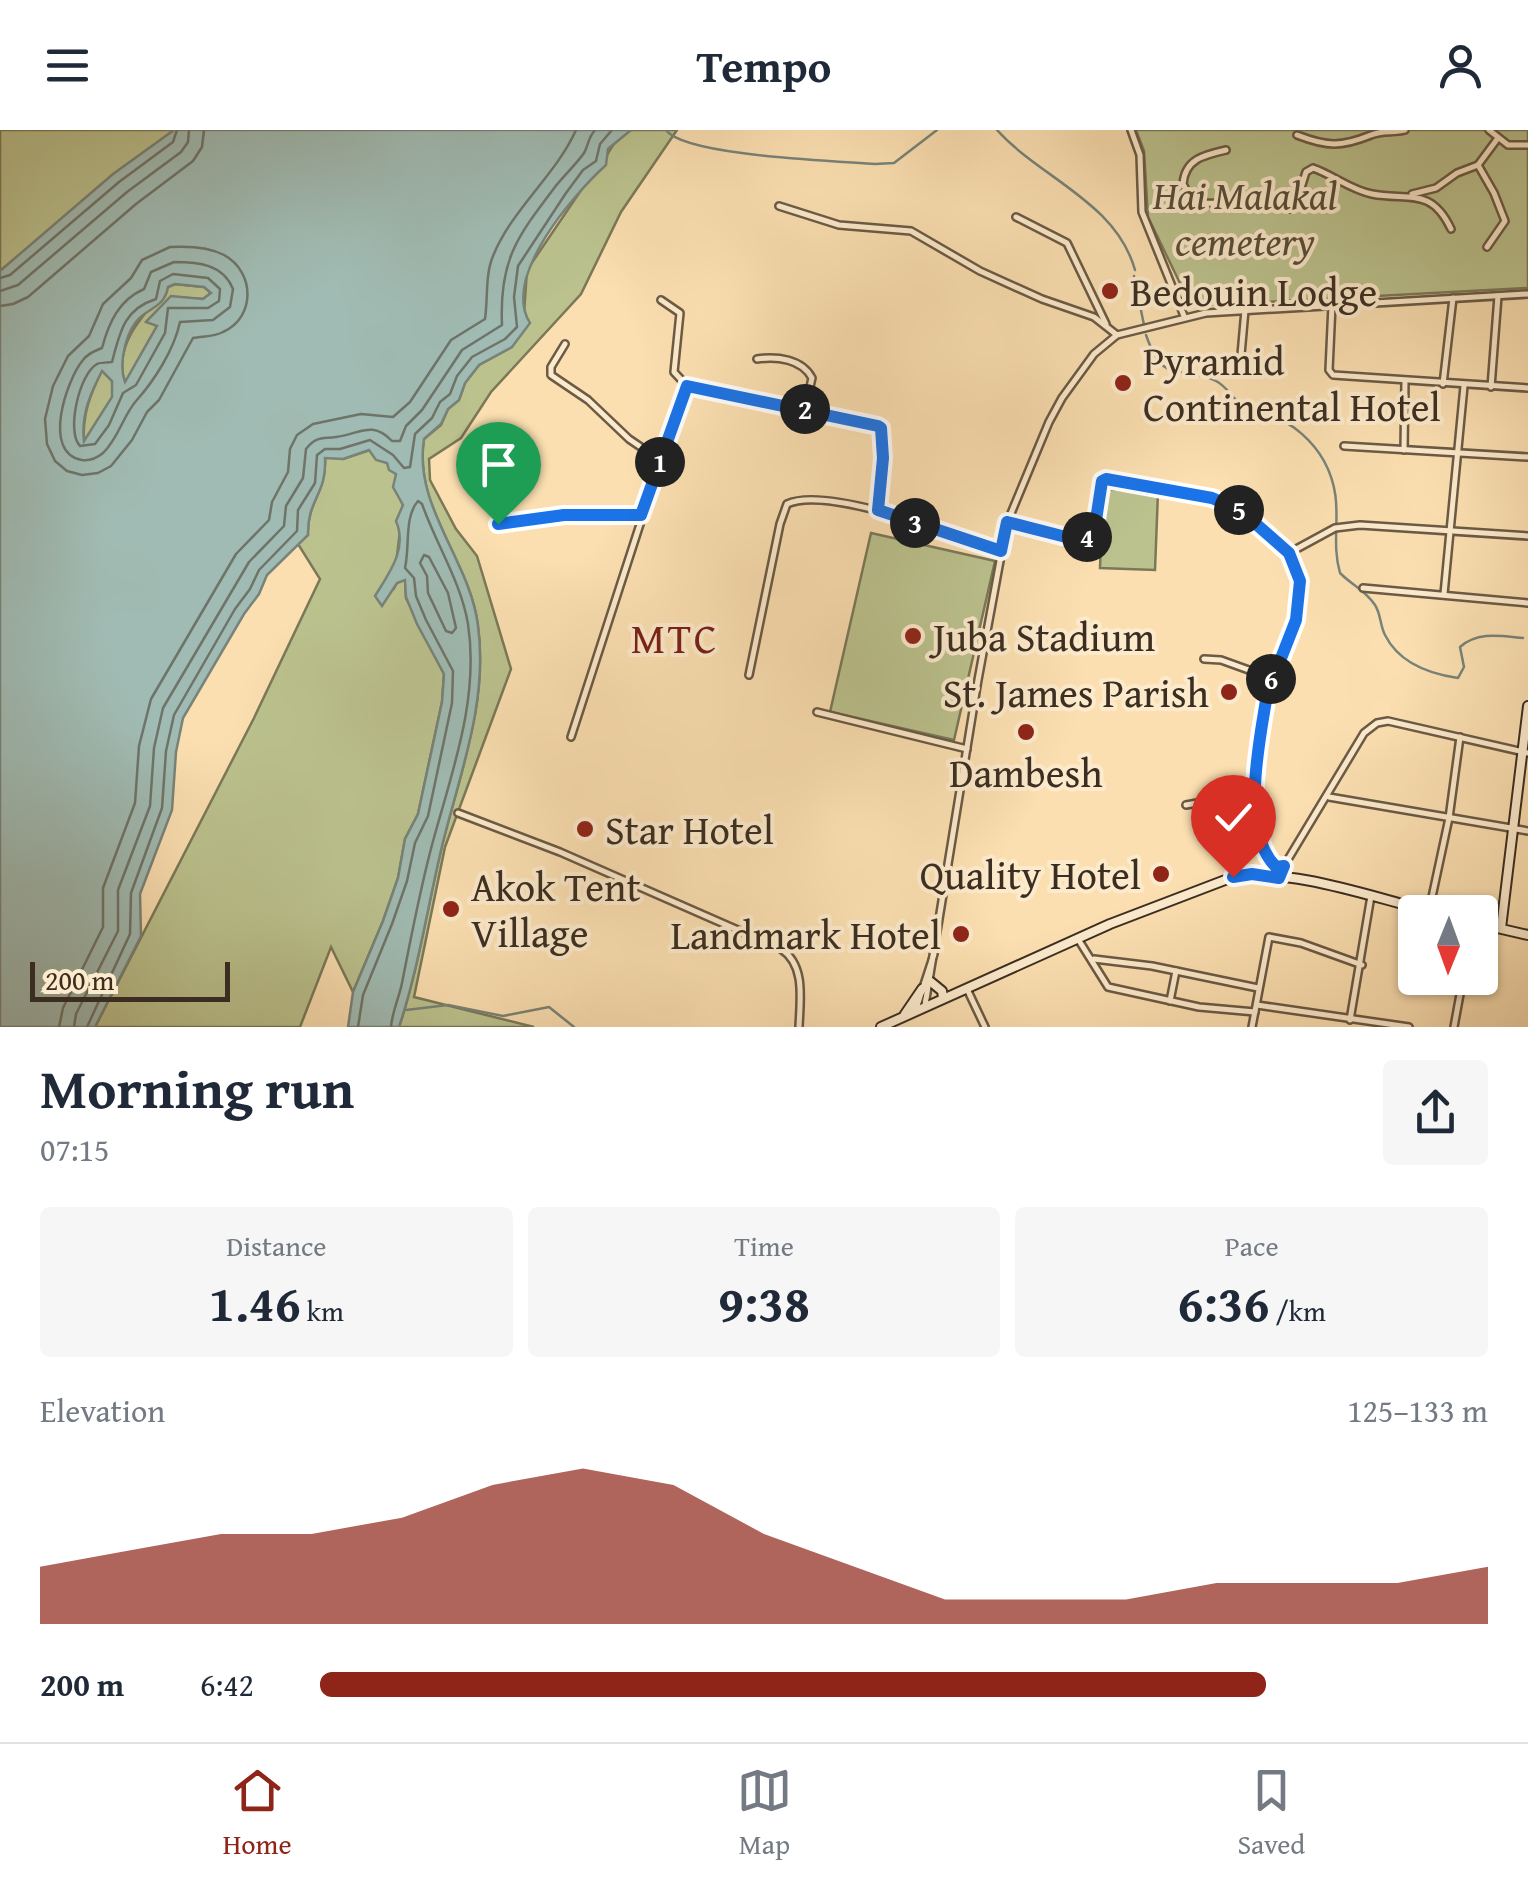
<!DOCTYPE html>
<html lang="en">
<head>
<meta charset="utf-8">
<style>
	body { margin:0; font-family:"Gentium Book Plus",serif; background:#f6f6f7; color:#1f2937; height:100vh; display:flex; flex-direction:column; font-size:38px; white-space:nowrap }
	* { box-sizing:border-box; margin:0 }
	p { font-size:32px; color:#747a83 }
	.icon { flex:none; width:55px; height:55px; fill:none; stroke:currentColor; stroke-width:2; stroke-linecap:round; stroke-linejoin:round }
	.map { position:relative; height:897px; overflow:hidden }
	.details { display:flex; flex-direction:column; background:#fff; flex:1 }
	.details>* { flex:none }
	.needle { width:65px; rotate:181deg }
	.fabs { position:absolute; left:1398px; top:765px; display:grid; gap:20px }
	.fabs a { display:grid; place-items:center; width:100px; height:100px; border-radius:10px; background:#fff; box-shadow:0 2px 8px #0004; font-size:50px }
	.scale { position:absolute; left:30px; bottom:25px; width:200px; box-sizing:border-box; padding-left:10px; border:5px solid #3b2e21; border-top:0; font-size:28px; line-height:35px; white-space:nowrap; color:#3b2e21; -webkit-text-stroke:8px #fceacc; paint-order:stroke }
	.pin { position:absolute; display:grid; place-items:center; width:85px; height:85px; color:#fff; margin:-102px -42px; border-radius:50% 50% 50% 0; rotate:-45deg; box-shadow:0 0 10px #0007 }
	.pin .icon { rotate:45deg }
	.km { position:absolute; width:50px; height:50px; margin:-25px; border-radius:50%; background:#222; color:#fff; font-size:28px; line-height:50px; text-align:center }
	.round { display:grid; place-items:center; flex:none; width:105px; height:105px; border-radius:10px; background:#f6f6f7 }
	.summary { display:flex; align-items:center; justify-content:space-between; height:170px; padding:0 40px }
	h1 { font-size:55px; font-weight:600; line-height:75px }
	.metrics { display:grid; grid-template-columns:repeat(3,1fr); gap:15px; height:170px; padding:10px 40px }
	.metrics div { display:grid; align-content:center; border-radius:10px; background:#f6f6f7; text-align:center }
	.metrics b { font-size:50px; font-weight:600 }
	.metrics small { font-size:28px; font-weight:400 }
	.metrics p { font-size:28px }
	.chart { height:280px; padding:20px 40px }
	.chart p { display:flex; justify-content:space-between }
	.chart svg { width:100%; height:180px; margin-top:10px; fill:#8f2418; opacity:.7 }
	ul { padding:0 40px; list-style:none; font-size:32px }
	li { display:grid; grid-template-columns:160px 120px 1fr; align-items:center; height:75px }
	li i { height:25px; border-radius:12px; background:#8f2418 }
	header { display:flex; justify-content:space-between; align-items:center; height:130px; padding:0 40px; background:#fff; font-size:45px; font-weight:600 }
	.dock { display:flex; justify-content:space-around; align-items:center; height:140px; border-top:2px solid #e0e1e3; background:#fff; font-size:28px; color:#747a83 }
	.dock a { display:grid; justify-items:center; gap:5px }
	.dock .active { color:#8f2418 }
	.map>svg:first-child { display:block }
</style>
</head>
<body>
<header><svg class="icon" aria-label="menu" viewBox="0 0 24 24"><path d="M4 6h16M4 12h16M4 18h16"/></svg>Tempo<svg class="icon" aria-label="person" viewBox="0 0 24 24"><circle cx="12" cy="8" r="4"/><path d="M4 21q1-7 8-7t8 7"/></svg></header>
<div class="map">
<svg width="1528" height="897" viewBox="0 0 1528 897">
	<rect width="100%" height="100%" fill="#fbdfb1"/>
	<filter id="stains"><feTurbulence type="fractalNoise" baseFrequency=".002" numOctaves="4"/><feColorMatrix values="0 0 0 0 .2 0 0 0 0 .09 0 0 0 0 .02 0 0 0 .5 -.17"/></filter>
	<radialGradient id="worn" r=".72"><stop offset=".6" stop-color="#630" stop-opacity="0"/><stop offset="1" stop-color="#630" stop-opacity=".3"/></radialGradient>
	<g fill="#bbc28e" stroke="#7b7858" stroke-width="2.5">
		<path d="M0,0h174l-174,141z"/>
		<path d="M631,0h46l-56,82 -40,82 -90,98 -30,46 -32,21 1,21 26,49 21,27 34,113 -66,178 -31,150 120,30h-135c20,-60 29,-124 44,-185 18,-72 45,-141 35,-216 -8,-66 -65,-119 -54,-187l17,-14 7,-16 11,-9 6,-17 14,-18 33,-18 12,-33 3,-44 63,-93c18,-12 16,-35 41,-47z"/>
		<path d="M1136,0h392v158l-337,18 -43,-89 -4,-66z"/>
		<path d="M175,154l29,3 7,6 -8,6 -32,-2 -24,24 10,5 -32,57c-13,-39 20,-70 43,-96z"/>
		<path d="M102,240l10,11 1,16 -29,45c-2,-27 6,-47 18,-72z"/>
		<path d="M370,320c7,10 20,11 25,22 5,11 1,22 8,33l-10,85 4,-7 8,-4 1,19 38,76 -2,28 -24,112 -13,25 -7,39 -15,43 -30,71 -22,-45 -31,80h-205l159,-309 66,-139 -22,-35 10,-9c-1,-35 19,-42 17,-78l18,2z"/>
		<path d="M1103,359l55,3 -3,78 -55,-2z"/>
		<path d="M871,403l124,28 -41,179 -124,-28z"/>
	</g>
	<path fill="#a0bbb3" stroke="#788379" stroke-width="2.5" fill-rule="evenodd" d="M174,0h457l-23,19 -2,16c-32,29 -105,112 -76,158l-18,24 -33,18 -14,18 -6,17 -11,9 -7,15 -17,15c-11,68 46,121 54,187 10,75 -17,144 -35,216 -15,61 -24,125 -44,185h-51l5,-35 30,-71 15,-43 7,-39 13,-25 24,-112 2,-28 -27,-50 -11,-27 -1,-17 -8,3 -15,23 -7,-10c14,-23 33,-47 21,-75l7,-16 -10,-18 3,-13 -7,-4 -2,-7 -11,-3 -7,-10 -26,9 -18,-1c2,37 -18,41 -17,77l-41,40 -8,19 -15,20 -61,104 -7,34 -4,58 -32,84 1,42 -46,91h-95v-756l113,-97zM175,154l29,3 7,6 -8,6 -32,-3 -25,26 11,4 -32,56c-7,-19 1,-54 18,-67 12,-9 22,-11 25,-28zM102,241l10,10v16l-28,44c-3,-26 6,-47 18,-70z"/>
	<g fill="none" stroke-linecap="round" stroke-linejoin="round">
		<g stroke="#6e746a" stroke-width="2.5">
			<path d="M170,117c17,-1 39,0 54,8 31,17 32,62 -1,77 -9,5 -21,4 -30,6l-34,62 -12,12 -15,28 -21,26 -13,7 -16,2 -15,-4 -12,-10 -8,-17 -2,-25 8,-33 15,-30 21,-20 14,-32 28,-26 11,-18z"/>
			<path d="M174,132c24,0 49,2 59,27l-3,18 -17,13 -33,2c-6,28 -26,59 -44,79 -13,15 -18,38 -33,52 -6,5 -13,8 -21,7 -41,-7 -15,-81 1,-100 5,-7 12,-9 19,-12 7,-26 17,-48 42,-59l7,-17z"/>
			<path d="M173,144l35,4 12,11 -1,12 -11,7h-40l-3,25 -29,52 -13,8 -14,32 -14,19 -15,2c-14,-14 -1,-72 17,-82 1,-1 14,-2 15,-2 8,-30 12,-53 44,-63l4,-18z"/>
			<path d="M0,148l10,-3 109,-93 54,-40 4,-12"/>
			<path d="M0,161l18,-6 109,-93 54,-40 7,-10 1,-12"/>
			<path d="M0,176l13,-2 15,-7 108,-93 57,-43 9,-14 2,-17"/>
			<path d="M424,425l5,2 19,36 8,35 -4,5 -6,-2 -18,-38 -1,-17 -7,-13z"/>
			<path d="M59,897l4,-19 40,-81v-39l32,-85 4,-57 12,-47 85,-145 33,-34 3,-18 16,-30 2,-23 7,-14 16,-11 48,-10 32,3 17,-15 41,-62 34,-21c3,-20 0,-44 8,-63 19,-47 63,-81 83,-126"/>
			<path d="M74,897l2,-13 42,-83v-41l32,-84 4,-58 9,-40 86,-146 35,-36 2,-20 17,-28 3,-29c10,-13 16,-10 30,-12 24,-3 36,-17 56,4h8l6,-15 16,-16 40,-60 40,-25c-3,-65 15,-88 53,-138 5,-7 28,-30 30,-36 4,-8 3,-13 10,-21"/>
			<path d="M87,897l43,-93 1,-41 31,-85 4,-57 8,-36 61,-106 15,-20 9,-19 38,-39 1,-21 17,-27 2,-28 8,-6h15l30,-9 23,15 11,13 6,-1 5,-33 17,-16 8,-16 10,-8 7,-18 15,-19 33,-18 12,-12 -3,-30 4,-31 48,-73 17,-23 13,-9 4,-17 12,-14"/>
			<path d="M358,897l5,-32 29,-71 15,-43 8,-38 13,-27 24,-113 1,-32 -27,-51 -10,-24 -2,-18 -9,-10c5,-22 -1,-51 13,-67l4,3c14,40 39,78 46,120 11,72 -14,142 -33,210 -14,49 -23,99 -33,149 -3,15 -10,29 -11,44"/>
		</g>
		<g stroke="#788379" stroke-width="2.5">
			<path d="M666,0c18,26 171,31 209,34l19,-1 43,-33"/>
			<path d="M997,0c43,48 119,72 138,140"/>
			<path d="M1134,146l10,49"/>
			<path d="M1146,205c19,54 33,27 70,46 12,6 17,19 28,26 9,7 18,7 28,10 21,5 42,26 52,44 23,42 5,74 16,112 13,13 25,17 35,32 6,9 5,21 10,30 14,28 45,39 73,43l6,-11 -4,-20c18,-16 41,-11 63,-9"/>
			<path d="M406,880l42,-5 55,11 46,-9 25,20"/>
		</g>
		<defs>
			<g id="street">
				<path d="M1131,0l9,25 2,57 42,104"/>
				<path d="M1489,0l19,15h20"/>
				<path d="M1297,5c31,12 44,12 74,0 11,-5 23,-2 34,-5"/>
				<path d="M1226,20c-22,5 -41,9 -43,34l8,15 6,4 52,1 17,-4 25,9 5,-5 10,-32 7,-4c20,7 38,22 59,26 35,7 59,-8 79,35"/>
				<path d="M1478,35l16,28 11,28 -18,26"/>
				<path d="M1412,64l24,-6 21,-15 21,-8 20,-27"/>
				<path d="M779,76l60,19 72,6 69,40 62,28 52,18 23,18"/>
				<path d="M1016,87l51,26 39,81"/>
				<path d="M661,170l19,13 -6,59 13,14"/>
				<path d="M1332,175l-3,65 4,5 195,13"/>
				<path d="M565,214l-14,23v8l37,25 41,39 31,21"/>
				<path d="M757,229c20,-3 45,0 55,19l-7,31"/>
				<path d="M1240,236l5,-56"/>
				<path d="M1443,254l10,-86"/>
				<path d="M1491,257l7,-91"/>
				<path d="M1344,316l184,11"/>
				<path d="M1404,320l1,-69"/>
				<path d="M1008,393l54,13 26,1 8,-16 7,-40 3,-2 86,13 48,18 49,43 7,12 4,16 -6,51 -23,46 -4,16 -14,99 7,38 10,28 6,8 8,-1 80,-133 13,-10 11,-2 140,32"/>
				<path d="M498,395l66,-10h77l46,-129 191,40 3,2 2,30 -5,53"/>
				<path d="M1289,423l46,-25 25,-3 168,11"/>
				<path d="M1363,458l165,15"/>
				<path d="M1444,464l20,-208"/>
				<path d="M1204,529l17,1 50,18"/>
				<path d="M749,545l31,-151 7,-20c41,-19 170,32 214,47"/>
				<path d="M817,582l150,37"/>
				<path d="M571,607l72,-222"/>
				<path d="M1329,667l199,34"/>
				<path d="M1186,675l67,-12"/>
				<path d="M458,683l102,39 221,97c25,16 19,51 18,78"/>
				<path d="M1429,781l20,-93 11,-81"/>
				<path d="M1078,809l30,48 91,20 56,5"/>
				<path d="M1094,829l58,7 106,22"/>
				<path d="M967,859l18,38"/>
				<path d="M1170,871l6,-30"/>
				<path d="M925,875l53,-325 29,-157 42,-101 13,-24 32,-44 23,-19 89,-22 322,-19"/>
				<path d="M1257,875l152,22"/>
				<path d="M916,879l18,-55"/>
				<path d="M1350,890l21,-124"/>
				<path d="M1252,897l17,-90 32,6 61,22"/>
				<path d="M1454,897l9,-49"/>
			</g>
			<g id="secondary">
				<path d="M1480,794l48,11"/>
				<path d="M1501,798l27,-222"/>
				<path d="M931,852l11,9 1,6"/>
				<path d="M905,884l17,-25"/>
				<path d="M881,897l229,-103 123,-47c62,-9 140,21 201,35"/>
			</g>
		</defs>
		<use href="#street" stroke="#6b5a45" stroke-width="10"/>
		<use href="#secondary" stroke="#3b2e21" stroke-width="12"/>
		<use href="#street" stroke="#fceacc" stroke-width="5"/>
		<use href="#secondary" stroke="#fceacc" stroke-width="8"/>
	</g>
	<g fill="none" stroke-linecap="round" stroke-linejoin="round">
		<defs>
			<path id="route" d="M498,394l66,-9h77l46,-129 191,40 3,2 2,30 -5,52 123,41 6,-29 55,14 26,1 8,-17 6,-39 4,-2 106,19 28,12 49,43 11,28 -4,39 -29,74c-7,46 -28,136 9,173l8,-1 -5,12 -27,-4 -19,3"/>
		</defs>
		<use href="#route" stroke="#fff" stroke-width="20"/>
		<use href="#route" stroke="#1a73e8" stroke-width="12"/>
	</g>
	<g fill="#8f2418" stroke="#fceacc" stroke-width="4">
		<circle cx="1110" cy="161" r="10"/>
		<circle cx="1123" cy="253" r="10"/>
		<circle cx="913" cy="506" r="10"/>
		<circle cx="1229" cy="562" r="10"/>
		<circle cx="1026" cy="602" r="10"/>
		<circle cx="585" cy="699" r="10"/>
		<circle cx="1161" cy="744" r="10"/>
		<circle cx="451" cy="779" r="10"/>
		<circle cx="961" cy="804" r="10"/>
	</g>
	<g text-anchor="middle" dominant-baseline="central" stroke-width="8" stroke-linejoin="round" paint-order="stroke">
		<g font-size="40" font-style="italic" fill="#554c37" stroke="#fceacc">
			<text x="1245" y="64">Hai Malakal<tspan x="1245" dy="46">cemetery</tspan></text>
		</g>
		<g font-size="40" fill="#3b2e21" stroke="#fceacc" text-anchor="start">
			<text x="1130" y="161">Bedouin Lodge</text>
			<text x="1143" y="230">Pyramid<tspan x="1143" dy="46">Continental Hotel</tspan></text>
			<text x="933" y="506">Juba Stadium</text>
			<text x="1209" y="562" text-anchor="end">St. James Parish</text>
			<text x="1026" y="642" text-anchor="middle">Dambesh</text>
			<text x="605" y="699">Star Hotel</text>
			<text x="1141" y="744" text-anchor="end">Quality Hotel</text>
			<text x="471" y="756">Akok Tent<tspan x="471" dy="46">Village</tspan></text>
			<text x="941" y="804" text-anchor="end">Landmark Hotel</text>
		</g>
		<g font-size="42" letter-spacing="2.5" fill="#7a1f14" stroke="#fceacc">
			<text x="675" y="507">MTC</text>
		</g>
	</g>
	<rect width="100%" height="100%" filter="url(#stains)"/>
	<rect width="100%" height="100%" fill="url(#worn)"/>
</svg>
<div class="fabs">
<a><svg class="needle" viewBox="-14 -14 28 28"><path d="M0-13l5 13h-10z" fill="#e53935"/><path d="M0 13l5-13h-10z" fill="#747a83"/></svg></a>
</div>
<div class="scale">200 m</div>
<div class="pin" style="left:498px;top:394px;background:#1e9e55"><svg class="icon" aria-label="arrive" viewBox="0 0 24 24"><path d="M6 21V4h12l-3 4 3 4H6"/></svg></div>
<div class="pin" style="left:1233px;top:747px;background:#d93025"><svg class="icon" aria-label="check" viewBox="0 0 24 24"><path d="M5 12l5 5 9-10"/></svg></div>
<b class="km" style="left:660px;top:332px">1</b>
<b class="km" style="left:805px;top:279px">2</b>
<b class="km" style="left:915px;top:393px">3</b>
<b class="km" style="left:1087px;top:407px">4</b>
<b class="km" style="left:1239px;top:380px">5</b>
<b class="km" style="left:1271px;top:549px">6</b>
</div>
<section class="details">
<div class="summary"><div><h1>Morning run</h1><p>07:15</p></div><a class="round"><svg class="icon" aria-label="share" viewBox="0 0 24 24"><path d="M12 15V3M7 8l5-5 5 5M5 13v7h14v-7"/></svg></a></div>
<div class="metrics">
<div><p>Distance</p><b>1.46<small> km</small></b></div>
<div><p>Time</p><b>9:38</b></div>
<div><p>Pace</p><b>6:36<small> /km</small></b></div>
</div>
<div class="chart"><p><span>Elevation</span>125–133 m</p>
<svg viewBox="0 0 160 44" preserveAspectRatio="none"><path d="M0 44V30L10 26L20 22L30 22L40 18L50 10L60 6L70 10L80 22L90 30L100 38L110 38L120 38L130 34L140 34L150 34L160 30V44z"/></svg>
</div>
<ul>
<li><b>200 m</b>6:42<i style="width:81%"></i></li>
</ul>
</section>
<nav class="dock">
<a class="active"><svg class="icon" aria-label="home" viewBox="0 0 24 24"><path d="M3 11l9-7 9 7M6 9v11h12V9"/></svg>Home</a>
<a><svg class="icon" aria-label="map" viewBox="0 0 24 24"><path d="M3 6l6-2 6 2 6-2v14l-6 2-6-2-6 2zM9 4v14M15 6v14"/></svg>Map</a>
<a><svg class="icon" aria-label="saved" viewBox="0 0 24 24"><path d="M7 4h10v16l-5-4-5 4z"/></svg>Saved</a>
</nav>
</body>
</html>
